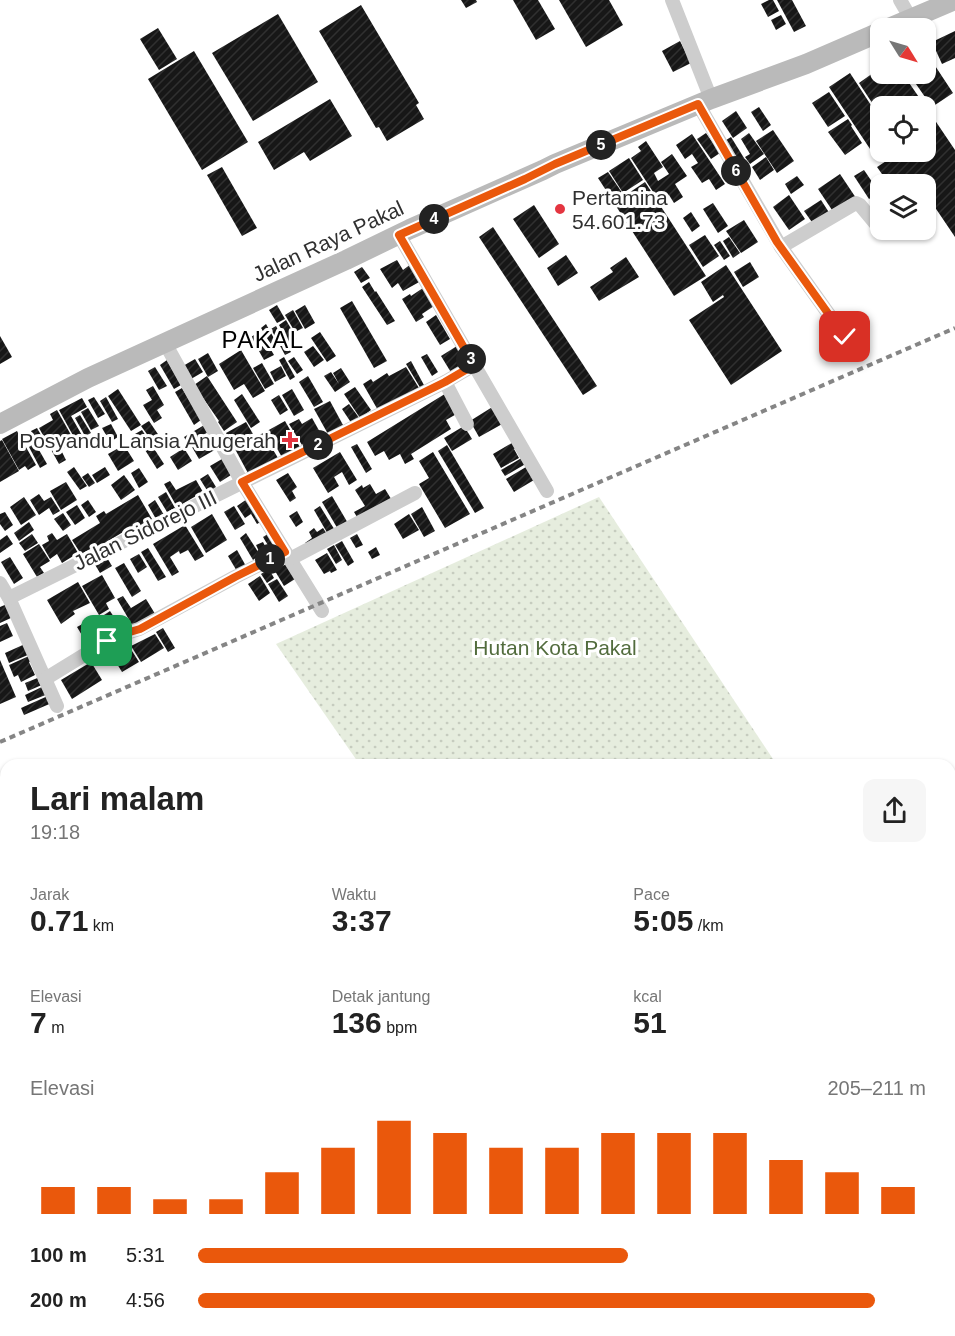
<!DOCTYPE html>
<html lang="id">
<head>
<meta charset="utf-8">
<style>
	body { margin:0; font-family:Arial,sans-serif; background:#f6f6f6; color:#222; height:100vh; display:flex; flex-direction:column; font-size:22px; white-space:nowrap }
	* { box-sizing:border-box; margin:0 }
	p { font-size:20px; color:#767676 }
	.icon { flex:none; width:33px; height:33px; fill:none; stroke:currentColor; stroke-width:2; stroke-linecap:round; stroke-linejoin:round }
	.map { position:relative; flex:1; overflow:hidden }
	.panel { position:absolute; left:0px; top:759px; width:956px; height:578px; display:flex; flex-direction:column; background:#fff; border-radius:18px 18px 0 0; box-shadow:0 2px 4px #0004 }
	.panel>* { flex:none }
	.needle { width:39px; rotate:127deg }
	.fabs { position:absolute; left:870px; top:18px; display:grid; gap:12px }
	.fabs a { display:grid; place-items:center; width:66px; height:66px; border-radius:12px; background:#fff; box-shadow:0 2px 4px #0004; font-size:30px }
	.pin { position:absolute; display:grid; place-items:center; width:51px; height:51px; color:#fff; margin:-26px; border-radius:12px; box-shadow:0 3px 9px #0006 }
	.km { position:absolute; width:30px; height:30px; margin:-15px; border-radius:50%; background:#222; color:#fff; font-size:16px; line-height:30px; text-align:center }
	.round { display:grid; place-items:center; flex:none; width:63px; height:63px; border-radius:12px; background:#f6f6f6 }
	.headline { display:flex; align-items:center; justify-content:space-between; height:102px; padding:0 30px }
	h1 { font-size:33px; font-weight:800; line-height:45px }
	.figures { display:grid; grid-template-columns:repeat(3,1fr); gap:9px; height:102px; padding:6px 30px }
	.figures div { display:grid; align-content:center }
	.figures b { font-size:30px; font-weight:800 }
	.figures small { font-size:16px; font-weight:400 }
	.figures p { font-size:16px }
	.chart { height:168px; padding:12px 30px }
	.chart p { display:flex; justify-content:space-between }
	.chart svg { width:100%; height:108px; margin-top:6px; stroke:#ea580c; stroke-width:6 }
	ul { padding:0 30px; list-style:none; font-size:20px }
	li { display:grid; grid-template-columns:96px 72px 1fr; align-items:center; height:45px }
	li i { height:15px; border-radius:8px; background:#ea580c }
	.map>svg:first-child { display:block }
</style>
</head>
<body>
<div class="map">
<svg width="955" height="1336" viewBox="0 0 955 1336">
	<defs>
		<pattern id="park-dots" width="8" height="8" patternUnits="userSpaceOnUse" patternTransform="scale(1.5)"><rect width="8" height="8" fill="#e6edde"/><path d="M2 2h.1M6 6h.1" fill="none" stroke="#c6ccbf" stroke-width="1.8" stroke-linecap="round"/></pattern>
		<pattern id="building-hatch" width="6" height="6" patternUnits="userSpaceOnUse" patternTransform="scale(1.5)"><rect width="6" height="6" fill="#171717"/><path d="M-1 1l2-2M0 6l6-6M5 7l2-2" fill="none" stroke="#303030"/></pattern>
	</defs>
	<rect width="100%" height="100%" fill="#fff"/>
	<g fill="url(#park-dots)">
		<path d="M599,497l178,268h-417l-84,-121z"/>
		<path d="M950,973l5,8v111l-5,3z"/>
	</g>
	<g fill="url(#building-hatch)">
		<path d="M461,0h15l1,2 -11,6z"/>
		<path d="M513,0h25l17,29 -19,11z"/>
		<path d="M559,0h50l14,25 -37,22z"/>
		<path d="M769,0h4l6,11 -11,6 -7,-13z"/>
		<path d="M777,0h15l14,26 -12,6z"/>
		<path d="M361,5l58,98 -3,2 8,14 -37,22 -8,-14 -3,1 -57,-97z"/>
		<path d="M278,14l40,68 -65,39 -41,-68z"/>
		<path d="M781,15l5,9 -10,6 -5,-10z"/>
		<path d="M158,28l19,31 -18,11 -19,-31z"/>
		<path d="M955,31v27l-13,6 -10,-22z"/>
		<path d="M680,41l11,22 -18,9 -11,-21z"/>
		<path d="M194,51l54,91 -46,28 -54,-91z"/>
		<path d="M926,52l27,41 -21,14 -23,-33h17z"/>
		<path d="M880,68v6h23l22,32h-45v9l-21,-32z"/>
		<path d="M850,73l30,46v33h12l-14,9 -49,-74z"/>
		<path d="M829,92l16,24 -17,11 -16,-24z"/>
		<path d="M330,99l22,37 -42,25 -6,-9 -30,18 -16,-28z"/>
		<path d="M759,107l12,18 -8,6 -12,-19z"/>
		<path d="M926,107l29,43v87l-29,-43v-10h-37l-12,-17 23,-15h26z"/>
		<path d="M736,111l11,17 -14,10 -11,-17z"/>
		<path d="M848,119l4,6 -1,1 11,17 -17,12 -17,-23z"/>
		<path d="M773,130l21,31 -17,12 -21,-32z"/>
		<path d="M706,133l14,20 -9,6 -14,-20z"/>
		<path d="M749,133l15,21 -14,10 -5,-7 5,-3 -9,-15z"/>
		<path d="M692,134l33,50 -9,6 -7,-11 -7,4 -11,-16 7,-4 -6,-9 -7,5 -9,-14z"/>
		<path d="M731,137l13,21 -7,5 -14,-21z"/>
		<path d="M646,141l17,26 -9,6 4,8 11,-7 -8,-12 11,-8 15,22 -12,8 8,13 -9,6 -5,-8 -10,6 -28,-43 10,-7 -3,-4z"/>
		<path d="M766,157l8,13 -14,10 -8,-13z"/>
		<path d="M629,158l14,22 -20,13 -14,-22z"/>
		<path d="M222,167l35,61 -15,8 -35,-61z"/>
		<path d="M864,170l15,22 -10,7 -15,-23z"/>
		<path d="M608,172l15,22 -10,7 -15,-23z"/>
		<path d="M840,174l16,24 -22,15 -16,-24z"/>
		<path d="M797,176l7,9 -13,9 -6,-10z"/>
		<path d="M645,182l61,94 -32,20 -60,-93z"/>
		<path d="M789,195l16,24 -16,11 -16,-23z"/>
		<path d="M821,200l9,14 -16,11 -10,-14z"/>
		<path d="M713,203l15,23 -10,7 -15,-24z"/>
		<path d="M534,205l25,39 -20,14 -26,-39z"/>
		<path d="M691,212l9,14 -8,6 -9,-14z"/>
		<path d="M744,220l14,22 -17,11 -15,-22z"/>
		<path d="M493,227l104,159 -14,9 -104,-158z"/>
		<path d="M705,235l14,21 -16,11 -14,-22z"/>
		<path d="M729,237l11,16 -7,5 -10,-17z"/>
		<path d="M720,241l10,15 -6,4 -10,-15z"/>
		<path d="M566,255l12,18 -20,13 -11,-18z"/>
		<path d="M626,257l13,20 -40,24 -9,-14 23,-15 -3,-4z"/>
		<path d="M397,260l6,10 8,-6 10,17 -18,10 -5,-8 -6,5 -12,-19z"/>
		<path d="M750,262l9,15 -16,10 -9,-15z"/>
		<path d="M726,265l56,86 -51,34 -42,-65 35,-23 -1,-2 -10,7 -12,-20z"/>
		<path d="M362,267l8,11 -9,5 -7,-11z"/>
		<path d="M369,282l6,10 1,-1 19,30 -8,4 -25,-38z"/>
		<path d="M423,288l11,18 -12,8 2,3 -8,5 -14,-23 8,-5 1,2z"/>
		<path d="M352,301l35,60 -13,7 -34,-60z"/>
		<path d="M277,305l8,14 -8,4 -8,-13z"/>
		<path d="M305,305l10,18 -10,6 -10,-18z"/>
		<path d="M293,310l10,18 -8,4 -10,-17z"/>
		<path d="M436,315l14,24 -10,6 -14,-23z"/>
		<path d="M286,320l11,19 -8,4 -10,-18z"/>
		<path d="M266,324l10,18 -5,3 -10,-17z"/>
		<path d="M276,326l15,26 -6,3 -14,-26z"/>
		<path d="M260,331l14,24 -10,5 -13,-23z"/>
		<path d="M320,332l16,24 -9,6 -16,-24z"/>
		<path d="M0,336l12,21 -12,7z"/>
		<path d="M313,346l11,14 -10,7 -10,-15z"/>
		<path d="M457,346l11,19 -16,9 -11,-18z"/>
		<path d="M241,350l24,41 -12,7 -9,-14 -10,6 -15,-26z"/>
		<path d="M208,353l10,18 -10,6 -10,-18z"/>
		<path d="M427,354l11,18 -6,4 -11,-19z"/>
		<path d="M284,357l11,20 -5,3 -11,-20z"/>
		<path d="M294,357l9,13 -6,4 -9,-13z"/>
		<path d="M195,359l8,13 -12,7 -8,-13z"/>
		<path d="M167,360l14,25 -7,4 -14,-24z"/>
		<path d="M411,361l14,26 -4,2 -15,-25z"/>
		<path d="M262,363l12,21 -9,5 -12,-21z"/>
		<path d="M281,366l5,10 -11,6 -5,-10z"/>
		<path d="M155,367l12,19 -8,4 -11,-19z"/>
		<path d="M406,367l13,21 -40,24 -16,-28 8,-5 2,3 14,-9 2,3z"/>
		<path d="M341,368l9,14 -15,10 -11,-16 7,-4 8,12 -6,-11z"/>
		<path d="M207,376l30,46 -13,9 -6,-9 1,-1 -25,-36z"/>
		<path d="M308,376l15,26 -9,5 -15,-25z"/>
		<path d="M153,386l11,19 -7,5 5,8 -8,5 -11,-18 9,-5 -6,-10z"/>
		<path d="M355,387l16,23 -11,8 -16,-24z"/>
		<path d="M182,388l19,32 -7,5 -19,-33z"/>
		<path d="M118,389l23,36 -10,6 -23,-35z"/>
		<path d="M292,389l12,21 -10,6 -12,-21z"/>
		<path d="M448,392l12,20 -14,8 5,9 -40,25 3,5 -9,5 -5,-10 -11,6 -5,-9 -9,5 -8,-14z"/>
		<path d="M242,394l18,28 -9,6 -17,-28z"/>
		<path d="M279,395l9,15 -8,5 -9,-15z"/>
		<path d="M94,397l11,17 -7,4 -10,-18z"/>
		<path d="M106,397l12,22 -6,3 -12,-21z"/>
		<path d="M82,398l5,9 -16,9 12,21 -7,4 -17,-31z"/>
		<path d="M330,401l13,24 -15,9 -14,-25z"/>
		<path d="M349,404l11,15 -8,5 -10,-15z"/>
		<path d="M494,406l10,17 -25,14 -9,-16z"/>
		<path d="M88,408l11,18 -8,4 -10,-18z"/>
		<path d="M57,410l18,32 -14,8 5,10 -7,4 -20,-36 14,-8 -3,-6z"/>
		<path d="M80,415l11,18 -6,3 -10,-18z"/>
		<path d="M312,418l9,16 -19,11 -13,-21 10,-5 3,5z"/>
		<path d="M149,421l15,22 -7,5 -16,-22z"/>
		<path d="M285,421l16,28 -18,10 -16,-28z"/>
		<path d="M246,422l7,12 -20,11 -7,-12z"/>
		<path d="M111,424l7,13 -8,5 -8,-14z"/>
		<path d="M206,424l4,7 -22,13 -4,-7z"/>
		<path d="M464,426l8,13 -20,12 -8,-13z"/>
		<path d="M37,428l8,14 -6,3 -8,-14z"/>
		<path d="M142,430l22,34 -7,5 -22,-35z"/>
		<path d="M17,431l19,34 -8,5 -3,-4 -6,4 -17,-31z"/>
		<path d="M263,433l15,25 -29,17 -14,-26z"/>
		<path d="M211,436l7,12 -19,11 -7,-12z"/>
		<path d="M2,440l17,31 -19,11v-41z"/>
		<path d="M517,440l3,6 -6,3 5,9 -18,10 -8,-14z"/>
		<path d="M35,443l12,21 -7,4 -11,-21z"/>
		<path d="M357,444l15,25 -6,4 -15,-26z"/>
		<path d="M124,445l10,16 -16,10 -10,-17z"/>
		<path d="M447,445l37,63 -9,5 -37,-62z"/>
		<path d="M184,448l8,13 -14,9 -8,-13z"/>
		<path d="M340,452l17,28 -8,5 -7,-13 -8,5 5,9 -11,7 -15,-25z"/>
		<path d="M433,452l37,62 -25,14 -26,-44 10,-6 -10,-17z"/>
		<path d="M525,456l4,6 -24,14 -4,-6z"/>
		<path d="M222,459l9,16 -11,7 -10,-16z"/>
		<path d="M531,464l8,13 -25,15 -8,-13z"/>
		<path d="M74,467l13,19 -7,4 -13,-18z"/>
		<path d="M105,467l5,8 -13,8 -5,-8z"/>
		<path d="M139,468l9,14 -9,6 -8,-15z"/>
		<path d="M88,473l7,10 -6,4 -7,-10z"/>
		<path d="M288,473l9,14 -5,4 4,7 -6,4 -14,-22z"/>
		<path d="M208,474l8,13 -8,5 -8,-13z"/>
		<path d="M124,475l11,15 -14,10 -10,-15z"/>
		<path d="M196,480l7,12 -26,15 -13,-23 6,-3 6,9z"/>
		<path d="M66,482l11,18 -16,10 -11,-19z"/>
		<path d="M370,484l6,10 9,-5 8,13 -33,20 -6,-10 11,-6 -10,-16 7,-5 1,3z"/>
		<path d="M166,492l9,16 -8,4 -9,-15z"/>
		<path d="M39,494l5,7 7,-4 9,14 -7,4 -4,-7 -10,7 -9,-15z"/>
		<path d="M138,495l14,24 -17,10 -2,-3 -38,23 -1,-2 -13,7 -9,-14 28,-17 -4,-7 8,-5 2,3z"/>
		<path d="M332,496l17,29 -10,6 -17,-29z"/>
		<path d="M24,497l12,18 -15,10 -11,-18z"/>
		<path d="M250,497l14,23 -7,4 -6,-10 -6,4 -8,-12z"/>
		<path d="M88,500l8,12 -7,5 -8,-12z"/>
		<path d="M155,500l9,15 -8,4 -8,-14z"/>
		<path d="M77,505l8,13 -10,7 -9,-13z"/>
		<path d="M234,506l11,18 -10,6 -11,-18z"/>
		<path d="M320,506l16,26 -7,4 -15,-26z"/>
		<path d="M422,507l13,24 -11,6 -13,-23z"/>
		<path d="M297,511l6,11 -7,5 -7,-11z"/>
		<path d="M5,512l8,13 -8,6 -5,-7v-10z"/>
		<path d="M63,513l8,12 -8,6 -9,-12z"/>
		<path d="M212,514l15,26 -21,13 -15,-26z"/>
		<path d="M409,514l10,16 -16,9 -9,-15z"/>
		<path d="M29,522l5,8 -15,11 -5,-8z"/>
		<path d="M185,525l19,31 -9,5 -7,-11 -8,4 -1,-3 -9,6 9,15 -7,4 -19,-32z"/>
		<path d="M314,528l3,4 6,-4 6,9 -20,12 -4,-6 7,-5 -3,-6z"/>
		<path d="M271,532l9,16 -8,4 -9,-15z"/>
		<path d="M52,533l5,7 10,-6 11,19 -16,10 -5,-9 -7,5 -8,-14 7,-4 -2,-5z"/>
		<path d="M246,533l14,22 -7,5 -13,-22z"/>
		<path d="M32,534l6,9 -13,8 -6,-8z"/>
		<path d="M357,534l6,11 -7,3 -6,-10z"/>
		<path d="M7,535l6,9 -13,9v-13z"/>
		<path d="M342,541l12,21 -6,4 -13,-21z"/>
		<path d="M263,542l8,16 -7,4 -8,-17z"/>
		<path d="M39,544l11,17 -10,6 4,6 -7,4 -14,-23z"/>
		<path d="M334,545l8,15 -6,4 -9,-15z"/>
		<path d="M376,547l4,8 -8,4 -4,-7z"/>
		<path d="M148,548l18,29 -8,4 -17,-29z"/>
		<path d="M237,550l10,18 -9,5 -10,-17z"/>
		<path d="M327,553l10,17 -6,3 -1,-2 -6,3 -9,-14z"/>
		<path d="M139,554l8,13 -9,6 -8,-14z"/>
		<path d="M106,556l6,10 -12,7 -6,-10z"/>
		<path d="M10,557l13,21 -9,6 -13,-22z"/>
		<path d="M124,563l17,28 -9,6 -17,-29z"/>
		<path d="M286,564l9,15 -11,7 -9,-15z"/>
		<path d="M269,569l5,9 -7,5 -6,-9z"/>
		<path d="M102,575l13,23 -9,5 3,6 -10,6 -17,-29z"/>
		<path d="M260,576l10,17 -11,8 -11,-17z"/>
		<path d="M277,579l11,17 -9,6 -11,-18z"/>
		<path d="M78,582l12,21 -17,8 2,3 -14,10 -14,-24z"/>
		<path d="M123,596l8,12 15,-9 11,18 -22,13 -18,-31z"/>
		<path d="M7,604l6,13 -13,6v-16z"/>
		<path d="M110,611l13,20 -10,6 -12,-20z"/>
		<path d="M86,622l12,19 -9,6 -12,-20z"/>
		<path d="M7,623l6,13 -13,6v-16z"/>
		<path d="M163,628l12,20 -7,4 -12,-20z"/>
		<path d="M155,634l9,14 -23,14 -10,-16z"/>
		<path d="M127,643l12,19 -17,10 -13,-21 9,-5 1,2z"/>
		<path d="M25,644l5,10 -21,9 -4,-10z"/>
		<path d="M29,656l2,5 -2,1 6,13 -14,7 -3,-7 -4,2 -5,-12z"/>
		<path d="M0,660l16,37 -16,7z"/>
		<path d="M91,662l11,18 -30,19 -11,-19z"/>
		<path d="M40,677l4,7 -16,7 -3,-8z"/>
		<path d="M44,686l4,8 -20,8 -3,-7z"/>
		<path d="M50,695l4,7 -30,13 -3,-7z"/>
		<path d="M0,1145l6,9v33l-2,1 -4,-5z"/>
		<path d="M2,1244l4,5v5l-6,5v-13z"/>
		<path d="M68,1330h24l4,6h-21z"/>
		<path d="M117,1330h20l-7,6h-9z"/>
		<path d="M139,1330h15l1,2 -5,4h-18z"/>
	</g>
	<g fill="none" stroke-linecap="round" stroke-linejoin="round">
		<g stroke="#cdcdcd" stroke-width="14">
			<path d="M672,0l39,99"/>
			<path d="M900,0l11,19"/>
			<path d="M698,104l83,143 75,-44 4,2 20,24"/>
			<path d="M399,235l148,256"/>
			<path d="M781,247l64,90"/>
			<path d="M165,343l77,139 80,129"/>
			<path d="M445,382l22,42"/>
			<path d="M290,559l125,-66"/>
			<path d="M0,583l9,15 48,108"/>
			<path d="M9,598l436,-216 29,-17"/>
			<path d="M45,679l62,-38 16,-7 16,-5 96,-52 50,-25"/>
			<path d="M0,1089l6,9"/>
			<path d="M0,1204l6,9"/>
			<path d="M97,1330l5,6"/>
			<path d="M184,1330l5,6"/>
		</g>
		<g stroke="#bababa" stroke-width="20">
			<path d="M889,28l66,-28"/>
			<path d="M0,424l88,-46 258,-118 64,-31 133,-59 12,-6 156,-65 95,-35 74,-32"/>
		</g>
		<path stroke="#858585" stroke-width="4" stroke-dasharray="6 4.5" stroke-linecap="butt" d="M0,742l955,-414"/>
	</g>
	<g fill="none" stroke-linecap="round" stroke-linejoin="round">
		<defs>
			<path id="route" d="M107,641l16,-7 17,-5 95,-52 50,-25 -43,-70 203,-100 29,-17 -75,-130 126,-56 30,-15 143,-60 79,138 68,95"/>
		</defs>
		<use href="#route" stroke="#fff" stroke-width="12"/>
		<use href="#route" stroke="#ea580c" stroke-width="8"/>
	</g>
	<g fill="#e43540" stroke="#fff" stroke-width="2">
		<circle cx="560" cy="209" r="6"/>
		<path d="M287 431h6v6h6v6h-6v6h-6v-6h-6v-6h6z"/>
	</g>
	<g text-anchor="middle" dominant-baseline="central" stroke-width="6" stroke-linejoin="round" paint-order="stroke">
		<g font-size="21" fill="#303030" stroke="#fff" text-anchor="start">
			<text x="572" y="197">Pertamina<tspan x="572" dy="24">54.601.73</tspan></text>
			<text x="276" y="440" text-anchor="end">Posyandu Lansia Anugerah</text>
		</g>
		<g font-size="21" fill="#303030" stroke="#fff">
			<text transform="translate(328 241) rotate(-25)">Jalan Raya Pakal</text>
			<text transform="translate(145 530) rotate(-26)">Jalan Sidorejo III</text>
		</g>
		<g font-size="21" fill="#526c3d" stroke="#fff">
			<text x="555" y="647">Hutan Kota Pakal</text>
		</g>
		<g font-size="24" letter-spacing="1.5" fill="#000" stroke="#fff">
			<text x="263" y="339">PAKAL</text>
		</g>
	</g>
</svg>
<div class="fabs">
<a><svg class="needle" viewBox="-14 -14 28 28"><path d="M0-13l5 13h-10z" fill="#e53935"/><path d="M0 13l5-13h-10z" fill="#767676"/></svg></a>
<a><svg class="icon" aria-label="locate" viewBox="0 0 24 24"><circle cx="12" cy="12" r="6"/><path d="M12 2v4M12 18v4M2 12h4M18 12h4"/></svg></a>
<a><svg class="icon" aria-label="layers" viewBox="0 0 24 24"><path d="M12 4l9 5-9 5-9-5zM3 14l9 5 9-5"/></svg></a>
</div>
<div class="pin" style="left:107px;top:641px;background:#1e9e55"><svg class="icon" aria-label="arrive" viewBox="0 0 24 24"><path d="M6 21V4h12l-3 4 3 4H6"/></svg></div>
<div class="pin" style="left:845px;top:337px;background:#d93025"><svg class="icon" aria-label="check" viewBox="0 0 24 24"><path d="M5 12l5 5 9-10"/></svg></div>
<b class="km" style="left:270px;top:559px">1</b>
<b class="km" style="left:318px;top:445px">2</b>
<b class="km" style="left:471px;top:359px">3</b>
<b class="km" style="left:434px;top:219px">4</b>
<b class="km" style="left:601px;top:145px">5</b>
<b class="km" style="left:736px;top:171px">6</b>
<section class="panel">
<div class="headline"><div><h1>Lari malam</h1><p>19:18</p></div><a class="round"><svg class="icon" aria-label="share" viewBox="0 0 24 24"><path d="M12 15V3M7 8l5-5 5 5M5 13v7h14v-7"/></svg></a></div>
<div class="figures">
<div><p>Jarak</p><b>0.71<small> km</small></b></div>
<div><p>Waktu</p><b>3:37</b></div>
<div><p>Pace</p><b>5:05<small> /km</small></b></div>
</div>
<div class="figures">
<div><p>Elevasi</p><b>7<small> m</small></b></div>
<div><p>Detak jantung</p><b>136<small> bpm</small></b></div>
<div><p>kcal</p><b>51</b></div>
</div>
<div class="chart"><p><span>Elevasi</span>205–211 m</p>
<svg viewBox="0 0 160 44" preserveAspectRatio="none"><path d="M5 44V33M15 44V33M25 44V38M35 44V38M45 44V27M55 44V17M65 44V6M75 44V11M85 44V17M95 44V17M105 44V11M115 44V11M125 44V11M135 44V22M145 44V27M155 44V33"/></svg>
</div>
<ul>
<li><b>100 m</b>5:31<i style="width:59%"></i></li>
<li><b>200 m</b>4:56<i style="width:93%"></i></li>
</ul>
</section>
</div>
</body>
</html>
